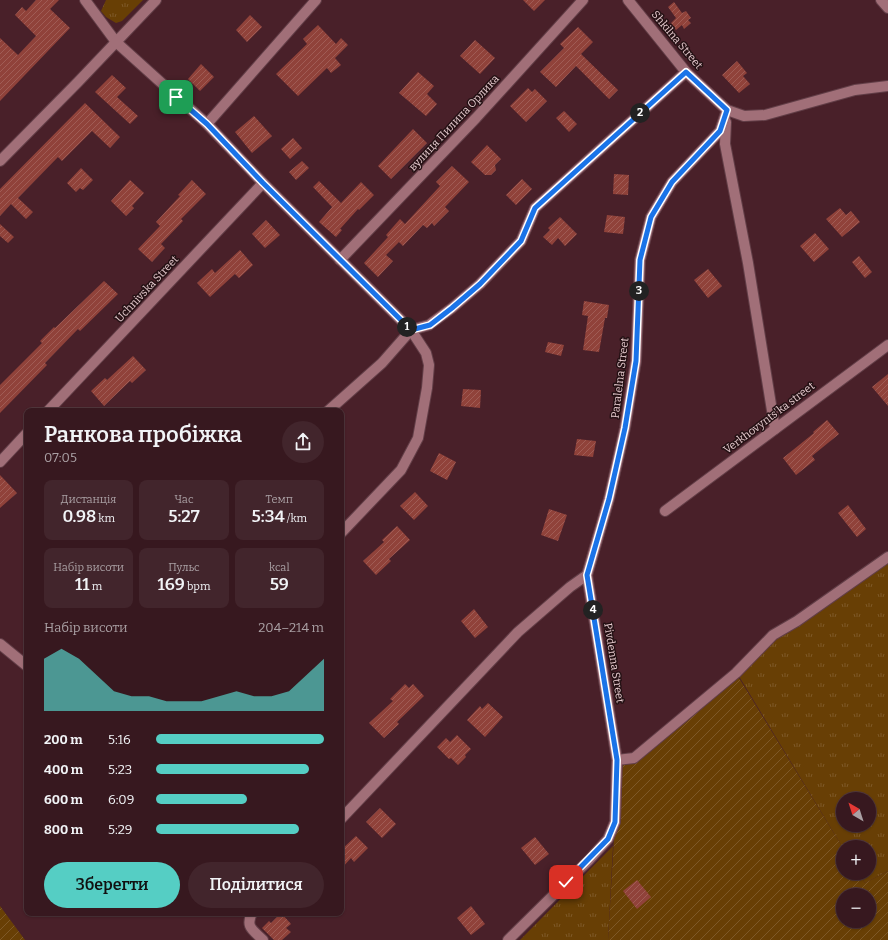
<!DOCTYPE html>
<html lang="uk">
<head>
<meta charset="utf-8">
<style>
	body { margin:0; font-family:Bitter,serif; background:#42252c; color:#f1f3f6; height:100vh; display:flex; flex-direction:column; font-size:15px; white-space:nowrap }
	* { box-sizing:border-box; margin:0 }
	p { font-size:13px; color:#aaa0a4 }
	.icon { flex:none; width:22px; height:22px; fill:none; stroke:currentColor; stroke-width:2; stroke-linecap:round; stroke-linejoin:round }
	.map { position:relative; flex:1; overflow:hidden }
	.panel { position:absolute; left:24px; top:408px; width:320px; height:508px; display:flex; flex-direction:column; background:#37181f; border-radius:8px; box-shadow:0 1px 3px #0004,0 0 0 1px #51373d }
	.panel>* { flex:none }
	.needle { width:26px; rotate:321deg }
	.tools { position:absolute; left:836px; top:792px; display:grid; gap:8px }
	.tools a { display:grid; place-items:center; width:40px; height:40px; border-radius:50%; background:#37181f; box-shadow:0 1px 3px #0004,0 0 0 1px #51373d; font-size:20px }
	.pin { position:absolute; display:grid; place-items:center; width:34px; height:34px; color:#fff; margin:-17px; border-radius:8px; box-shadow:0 2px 6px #0006 }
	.km { position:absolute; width:20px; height:20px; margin:-10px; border-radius:50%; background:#222; color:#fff; font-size:11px; line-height:20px; text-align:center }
	.round { display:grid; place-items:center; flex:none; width:42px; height:42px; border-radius:21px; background:#42252c }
	.head { display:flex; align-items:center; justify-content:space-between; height:68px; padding:0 20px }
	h1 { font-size:22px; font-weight:600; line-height:30px }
	.metrics { display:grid; grid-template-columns:repeat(3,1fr); gap:6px; height:68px; padding:4px 20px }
	.metrics div { display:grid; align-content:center; border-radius:8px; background:#42252c; text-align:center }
	.metrics b { font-size:17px; font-weight:600 }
	.metrics small { font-size:11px; font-weight:400 }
	.metrics p { font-size:11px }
	.chart { height:112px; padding:8px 20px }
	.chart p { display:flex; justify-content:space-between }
	.chart svg { width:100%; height:72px; margin-top:4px; fill:#55cec4; opacity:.7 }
	.cta { display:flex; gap:8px; margin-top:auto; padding:8px 20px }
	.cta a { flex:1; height:46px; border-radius:24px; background:#55cec4; color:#111; font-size:16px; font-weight:600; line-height:46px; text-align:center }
	.cta a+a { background:#42252c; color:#f1f3f6 }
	ul { padding:0 20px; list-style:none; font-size:13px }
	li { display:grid; grid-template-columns:64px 48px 1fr; align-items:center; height:30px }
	li i { height:10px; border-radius:5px; background:#55cec4 }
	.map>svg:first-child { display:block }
</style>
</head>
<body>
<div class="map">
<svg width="888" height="940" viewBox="0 0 888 940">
	<defs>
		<pattern id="grass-tufts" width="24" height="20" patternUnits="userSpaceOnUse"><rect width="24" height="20" fill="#683f05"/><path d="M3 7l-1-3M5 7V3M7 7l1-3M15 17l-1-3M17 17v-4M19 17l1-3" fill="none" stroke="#7e5928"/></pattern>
		<pattern id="garden-furrows" width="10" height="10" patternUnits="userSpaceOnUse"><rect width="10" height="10" fill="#683f05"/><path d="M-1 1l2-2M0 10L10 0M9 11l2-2" fill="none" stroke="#7e5928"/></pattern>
		<pattern id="building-hatch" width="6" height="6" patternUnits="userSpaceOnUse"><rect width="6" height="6" fill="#90423a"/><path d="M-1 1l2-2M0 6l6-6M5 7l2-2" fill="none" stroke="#a05c55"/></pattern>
	</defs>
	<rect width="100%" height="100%" fill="#492029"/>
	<g fill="url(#grass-tufts)" fill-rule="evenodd">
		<path d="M106,0h37l-21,21 -6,2 -10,-6 -5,-6z"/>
		<path d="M888,557v314l-23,12 -7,-10h11v-26l-26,1 -106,-175 36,-38zM843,799h26v26h-26z"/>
		<path d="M613,846l-5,94h-88z"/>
	</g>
	<g fill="url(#garden-furrows)" fill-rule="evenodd">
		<path d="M736,673l107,175v25h15l7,10 23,-12v69h-280l7,-119 2,-61 17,-2zM843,895h26v26h-26z"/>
		<path d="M0,906l25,34h-25z"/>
	</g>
	<g fill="url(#building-hatch)">
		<path d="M36,0h23l-9,9 20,19 -70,73v-63l18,17 18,-19 -21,-21 7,-8 4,4z"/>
		<path d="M523,0h22l-11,11z"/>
		<path d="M674,2l8,11 4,-2 5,7 -3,2 3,3 -7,6 -2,-4 -6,5 -5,-7 5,-5 -8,-11z"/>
		<path d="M250,15l12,12 -15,15 -11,-12z"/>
		<path d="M318,25l18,19 5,-6 7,7 -13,13 6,7 -10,8 -4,-5 -29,28 -22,-22 31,-30 -4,-5z"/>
		<path d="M578,27l15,15 -12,12 37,36 -9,9 -33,-33 -20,21 -16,-15 24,-24 -4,-4z"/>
		<path d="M475,40l20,18 -15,16 -20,-18z"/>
		<path d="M737,61l10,12 -4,3 7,8 -11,9 -17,-18z"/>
		<path d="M201,64l13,13 -14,14 -12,-12z"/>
		<path d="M418,72l16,14 -7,8 10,10 -11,12 -27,-23z"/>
		<path d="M112,75l14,13 -9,9 21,19 -8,8 -35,-32z"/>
		<path d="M528,88l4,4 3,-3 12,12 -21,21 -16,-16z"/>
		<path d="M85,103l35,34 -10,11 -18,-17 -30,30 -4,-4 -40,41 15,14 -7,7 -15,-15 -11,12v-27z"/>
		<path d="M564,111l13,13 -8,8 -13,-14z"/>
		<path d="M254,116l18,20 -20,17 -17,-21z"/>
		<path d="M413,129l14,14 -36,36 -13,-13z"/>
		<path d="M293,138l9,10 -12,11 -9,-10z"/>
		<path d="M487,145l14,14 -6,6 1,5 -5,5h-6l-14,-13z"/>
		<path d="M302,161l7,7 -13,12 -7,-8z"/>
		<path d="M452,166l17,16 -24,25 4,4 -15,15 -2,-3 -5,5 -4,-3 -20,21 -4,-4 -13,13 7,6 -15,16 -14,-14 24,-26 -2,-2 14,-16 5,5 35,-38 -4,-4z"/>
		<path d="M81,168l12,12 -10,10 -3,-2 -4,4 -9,-9z"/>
		<path d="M614,174l15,1 -1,20 -15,-1z"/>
		<path d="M522,179l10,10 -16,16 -10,-10z"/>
		<path d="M130,180l14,13 -12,13 2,2 -8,8 -15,-15z"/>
		<path d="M192,180l14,14 -25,25 2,2 -22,23 4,4 -13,14 -14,-13 22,-23 -4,-4 24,-26 -2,-1z"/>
		<path d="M319,181l22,22 20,-21 13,13 -15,15 -1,-1 -18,20 2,1 -6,7 -17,-15 13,-15 -19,-20z"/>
		<path d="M840,208l6,7 5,-4 9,11 -18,15 -16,-18z"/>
		<path d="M607,215l18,2 -2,17 -19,-2z"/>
		<path d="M560,217l17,17 -12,12 -7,-8 -6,7 -9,-8 7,-7 -2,-2z"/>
		<path d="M266,220l14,15 -15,13 -13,-14z"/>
		<path d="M0,224l14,13 -6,6 -8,-7z"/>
		<path d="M815,233l14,16 -15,13 -14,-16z"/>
		<path d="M240,250l13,15 -14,13 -4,-4 -25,23 -13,-14 15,-14 3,4z"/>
		<path d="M859,256l13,16 -7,6 -13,-16z"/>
		<path d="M708,269l14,17 -14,12 -14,-18z"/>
		<path d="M104,281l14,13 -38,37 -2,-2 -33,34 2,2 -47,48v-28l42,-42 -2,-2 14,-14 1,1z"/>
		<path d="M584,301l25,4 -2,13h-2l-6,34 -16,-2 5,-34 -6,-1z"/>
		<path d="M548,342l16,3 -3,11 -16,-4z"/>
		<path d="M133,356l13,14 -14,13 -2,-2 -26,25 -13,-15 14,-13 2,2z"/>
		<path d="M888,374v32l-16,-19z"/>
		<path d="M463,389l18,1 -1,18 -19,-2z"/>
		<path d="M827,420l12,14 -27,22 3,4 -19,15 -13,-17 31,-25 -1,-1z"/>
		<path d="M577,439l19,2 -3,16 -19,-2z"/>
		<path d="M439,453l17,9 -9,18 -17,-9z"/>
		<path d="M0,475l17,18 -17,15z"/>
		<path d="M415,492l13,14 -14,14 -14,-14z"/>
		<path d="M848,505l18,24 -9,8 -19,-24z"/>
		<path d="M549,509l18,6 -9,26 -17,-6z"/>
		<path d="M397,526l13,14 -21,19 2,2 -15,14 -13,-14 21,-19 -2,-2z"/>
		<path d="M474,609l14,18 -13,11 -14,-17z"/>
		<path d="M405,684l4,4 4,-4 11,12 -27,26 2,2 -15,14 -15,-15 24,-22 -3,-2z"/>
		<path d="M488,703l15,14 -18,20 -18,-17 13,-14 2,3z"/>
		<path d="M457,735l14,14 -6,6 1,2 -8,8 -7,-7 -2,1 -12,-12 9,-9 4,4z"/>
		<path d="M380,808l16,16 -14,14 -16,-16z"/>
		<path d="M356,836l12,12 -14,14 -3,-4 -10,11v-19z"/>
		<path d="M535,837l14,17 -14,11 -14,-17z"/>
		<path d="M637,880l14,17 -14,12 -14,-18z"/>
		<path d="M471,906l14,18 -14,11 -14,-17z"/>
		<path d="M281,913l10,11 -5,4 5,4 -9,8h-8l-12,-12 7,-7 2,2z"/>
	</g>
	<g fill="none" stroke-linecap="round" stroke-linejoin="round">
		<defs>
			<g id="street">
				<path d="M85,0l31,42 91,82 56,59 148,147 15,23 3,12 -2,23 -9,50 -17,32 -60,63"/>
				<path d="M628,0l58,72 41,38 17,6 21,-1 90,-25 33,-4"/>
				<path d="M881,0l7,8"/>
				<path d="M726,122l-1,22 23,119 27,166"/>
				<path d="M207,124l109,-124"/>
				<path d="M0,161l78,-79 78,-82"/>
				<path d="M340,260l136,-142 107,-118"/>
				<path d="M411,330l18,-5 23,-17 28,-24 41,-43 14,-33 151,-136"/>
				<path d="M48,411l215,-228"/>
				<path d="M328,411l54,-48 29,-33"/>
				<path d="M0,462l27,-29"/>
				<path d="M665,511l223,-166"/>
				<path d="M0,644l27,22"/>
				<path d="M617,760l17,-2 102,-85 37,-38 24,-14 91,-64"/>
				<path d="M341,819l177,-187 52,-45 17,-12"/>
				<path d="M252,913c-7,14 1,17 11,27"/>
				<path d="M508,940l81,-80 19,-21 7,-17 2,-62 -30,-185 22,-76 16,-71 11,-67 4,-101 11,-43 21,-35 48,-51 7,-21"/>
			</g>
		</defs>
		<use href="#street" stroke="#623e47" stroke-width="12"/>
		<use href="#street" stroke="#a16f78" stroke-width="10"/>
	</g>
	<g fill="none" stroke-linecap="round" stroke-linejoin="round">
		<defs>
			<path id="route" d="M176,97l31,27 56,59 148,147 19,-5 22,-17 28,-24 41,-43 14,-33 151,-136 41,38 -7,21 -48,51 -21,35 -11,43 -4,101 -11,67 -16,71 -22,76 30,185 -2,62 -7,17 -42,43"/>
		</defs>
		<use href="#route" stroke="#fff" stroke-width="8"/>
		<use href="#route" stroke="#1a73e8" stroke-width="5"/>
	</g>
	<g text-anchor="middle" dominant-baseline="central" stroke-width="3" stroke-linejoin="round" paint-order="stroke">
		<g font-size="11" fill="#e6cace" stroke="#241114">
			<text transform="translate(677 40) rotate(50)">Shkilna Street</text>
			<text transform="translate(454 123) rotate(-47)">вулиця Пилипа Орлика</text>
			<text transform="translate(147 289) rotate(-47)">Uchnivska Street</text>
			<text transform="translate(620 378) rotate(-83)">Paralelna Street</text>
			<text transform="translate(769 418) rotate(-37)">Verkhovynts'ka street</text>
			<text transform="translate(614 663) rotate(81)">Pivdenna Street</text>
		</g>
	</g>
</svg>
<div class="tools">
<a><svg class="needle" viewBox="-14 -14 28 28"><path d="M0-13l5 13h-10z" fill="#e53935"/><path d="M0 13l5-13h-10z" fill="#aaa0a4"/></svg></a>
<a>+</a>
<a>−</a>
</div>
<div class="pin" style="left:176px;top:97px;background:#1e9e55"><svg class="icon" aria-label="arrive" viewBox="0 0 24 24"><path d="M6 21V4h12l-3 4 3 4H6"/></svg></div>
<div class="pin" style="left:566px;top:882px;background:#d93025"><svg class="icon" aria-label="check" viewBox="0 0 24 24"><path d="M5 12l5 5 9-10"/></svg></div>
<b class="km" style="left:407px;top:327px">1</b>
<b class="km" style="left:640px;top:113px">2</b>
<b class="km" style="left:639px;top:291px">3</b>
<b class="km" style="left:593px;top:610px">4</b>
<section class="panel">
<div class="head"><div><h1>Ранкова пробіжка</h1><p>07:05</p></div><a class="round"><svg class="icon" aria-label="share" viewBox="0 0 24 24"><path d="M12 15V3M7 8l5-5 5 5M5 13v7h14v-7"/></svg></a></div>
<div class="metrics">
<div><p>Дистанція</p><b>0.98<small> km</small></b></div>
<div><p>Час</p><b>5:27</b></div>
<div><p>Темп</p><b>5:34<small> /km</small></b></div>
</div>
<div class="metrics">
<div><p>Набір висоти</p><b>11<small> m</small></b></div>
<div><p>Пульс</p><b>169<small> bpm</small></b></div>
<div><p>kcal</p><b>59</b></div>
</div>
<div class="chart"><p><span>Набір висоти</span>204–214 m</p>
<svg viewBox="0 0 160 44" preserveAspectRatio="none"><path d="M0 44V12L10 6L20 12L30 22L40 32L50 35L60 35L70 38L80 38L90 38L100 35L110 32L120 35L130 35L140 32L150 22L160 12V44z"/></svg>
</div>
<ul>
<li><b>200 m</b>5:16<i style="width:100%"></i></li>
<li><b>400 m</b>5:23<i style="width:91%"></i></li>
<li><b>600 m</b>6:09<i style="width:54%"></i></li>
<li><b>800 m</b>5:29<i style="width:85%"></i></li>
</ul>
<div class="cta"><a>Зберегти</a><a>Поділитися</a></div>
</section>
</div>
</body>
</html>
